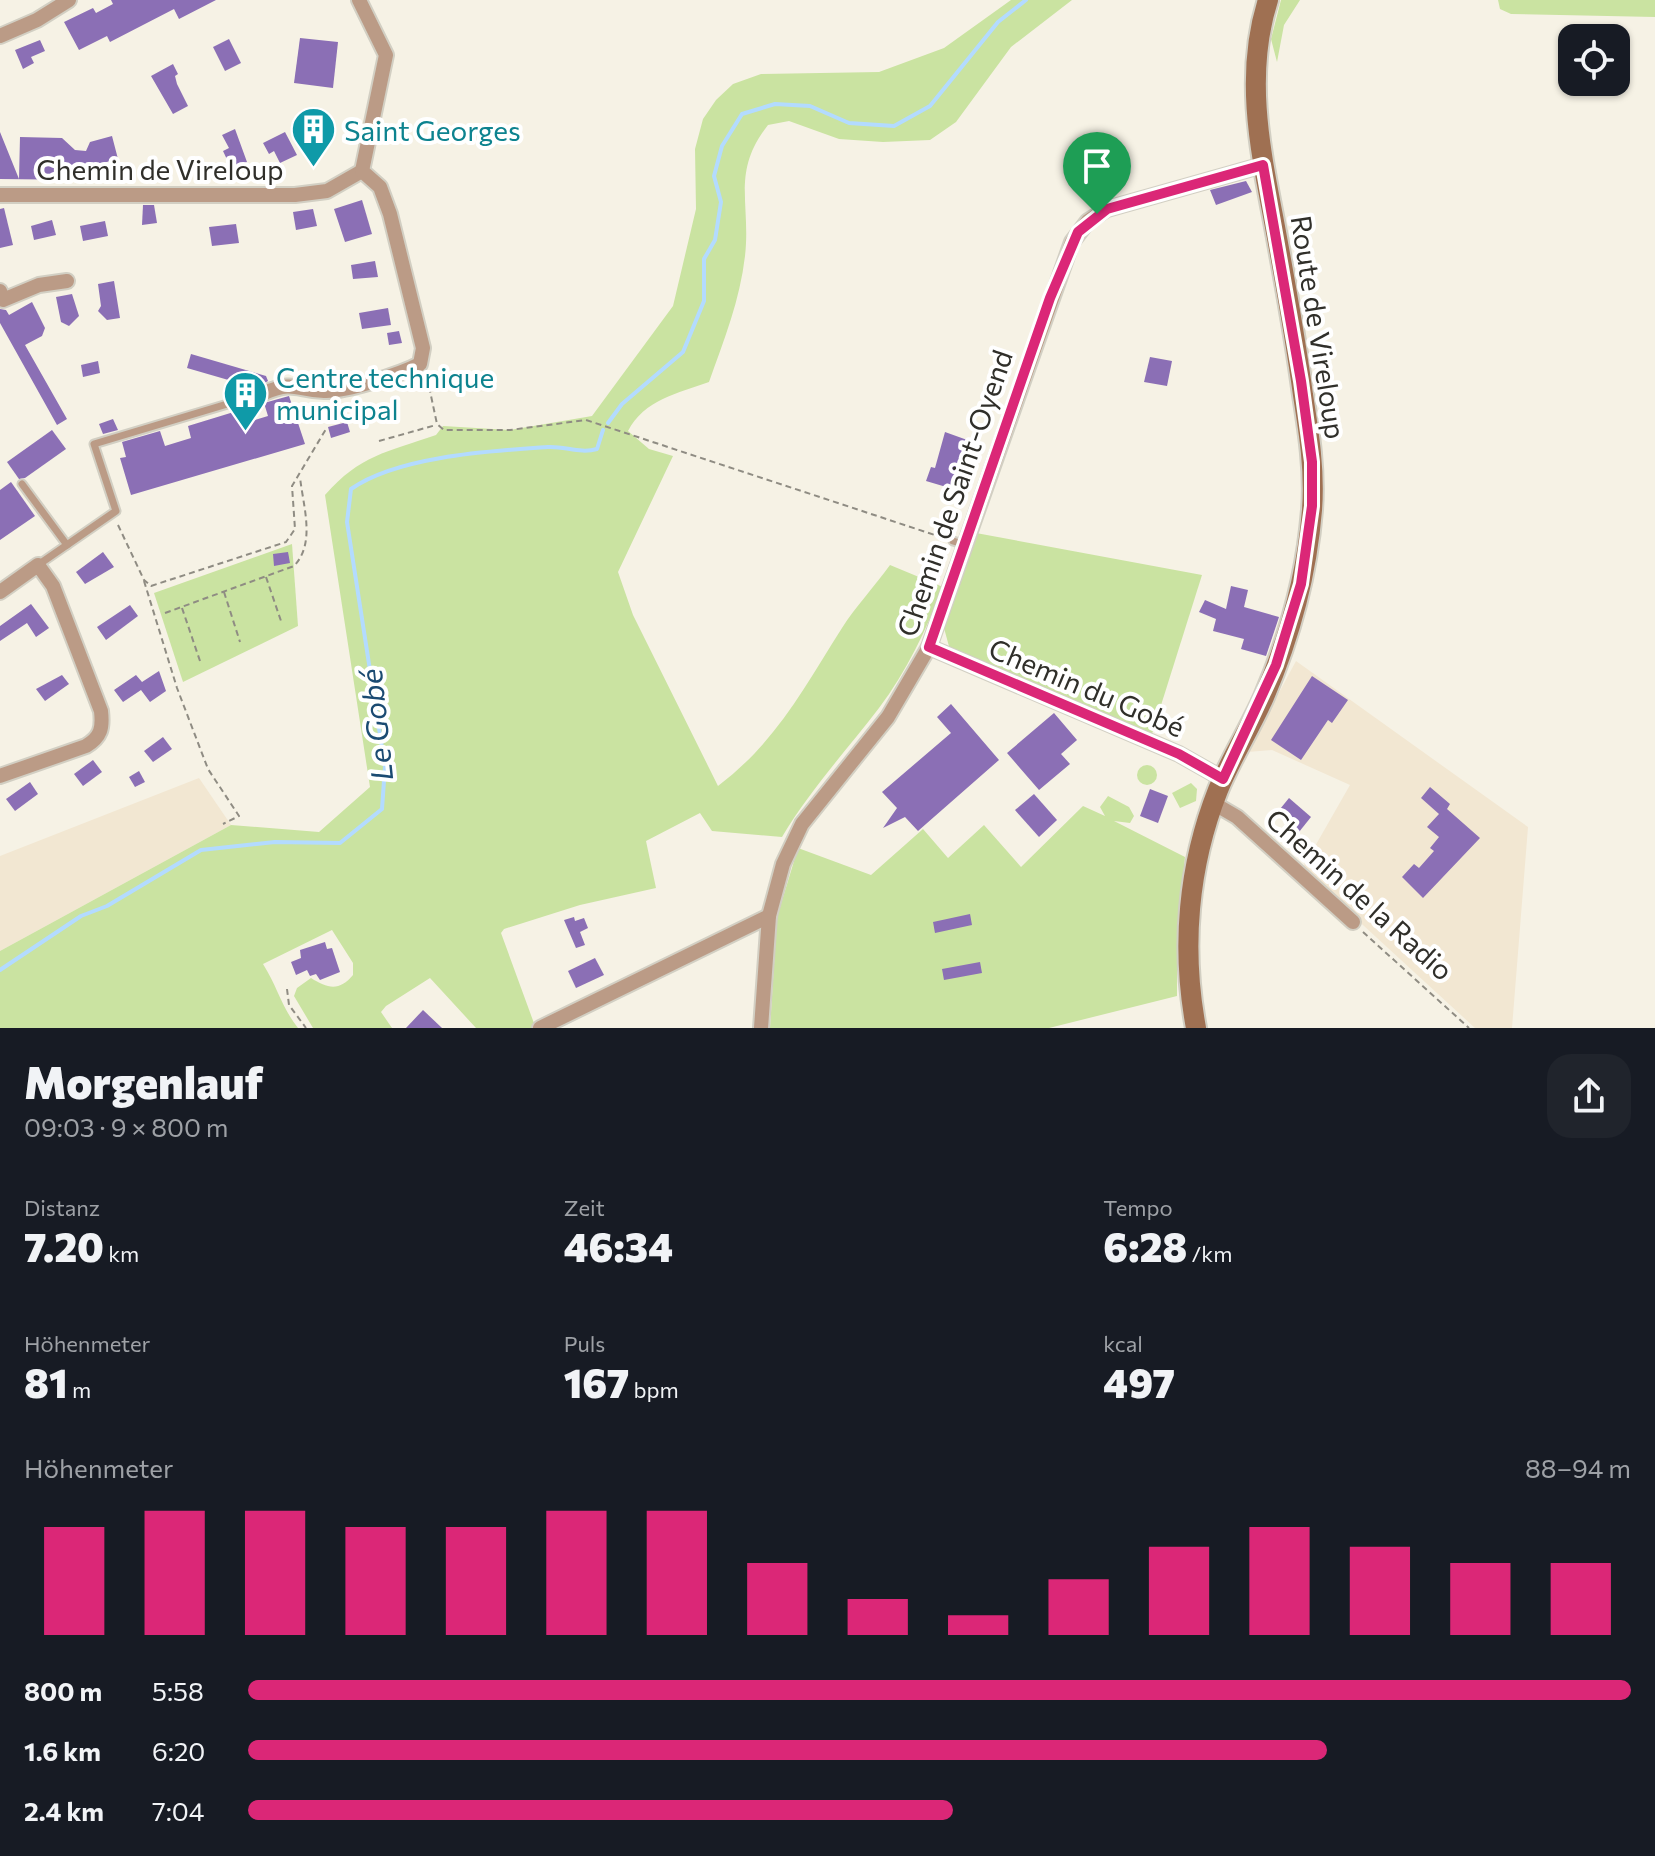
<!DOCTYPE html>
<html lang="de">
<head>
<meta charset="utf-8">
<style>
	body { margin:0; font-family:Commissioner,sans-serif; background:#20242c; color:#f1f3f6; height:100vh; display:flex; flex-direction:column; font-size:30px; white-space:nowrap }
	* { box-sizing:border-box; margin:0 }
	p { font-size:26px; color:#9ea1a6 }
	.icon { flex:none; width:44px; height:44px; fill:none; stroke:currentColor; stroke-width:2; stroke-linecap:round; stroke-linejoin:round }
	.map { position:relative; height:1028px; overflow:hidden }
	.sheet { display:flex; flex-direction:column; background:#171b24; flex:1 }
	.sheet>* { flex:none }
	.tools { position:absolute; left:1558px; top:24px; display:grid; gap:16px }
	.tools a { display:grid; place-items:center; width:72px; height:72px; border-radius:16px; background:#171b24; box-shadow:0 2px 6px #0004; font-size:40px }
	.pin { position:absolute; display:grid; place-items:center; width:68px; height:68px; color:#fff; margin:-82px -34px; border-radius:50% 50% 50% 0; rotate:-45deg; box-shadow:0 0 8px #0007 }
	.pin .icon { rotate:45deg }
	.round { display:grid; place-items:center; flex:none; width:84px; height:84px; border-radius:24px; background:#20242c }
	.head { display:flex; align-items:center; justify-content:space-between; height:136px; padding:0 24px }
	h1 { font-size:44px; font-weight:800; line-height:60px }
	.stats { display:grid; grid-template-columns:repeat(3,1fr); gap:12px; height:136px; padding:8px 24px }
	.stats div { display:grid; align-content:center }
	.stats b { font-size:40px; font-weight:800 }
	.stats small { font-size:22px; font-weight:400 }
	.stats p { font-size:22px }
	.chart { height:224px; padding:16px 24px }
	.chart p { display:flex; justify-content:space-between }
	.chart svg { width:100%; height:144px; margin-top:8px; stroke:#db2777; stroke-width:6 }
	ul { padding:0 24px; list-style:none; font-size:26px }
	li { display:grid; grid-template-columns:128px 96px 1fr; align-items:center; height:60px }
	li i { height:20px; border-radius:10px; background:#db2777 }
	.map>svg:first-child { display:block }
</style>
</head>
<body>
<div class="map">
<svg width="1655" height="1028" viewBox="0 0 1655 1028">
	<rect width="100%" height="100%" fill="#f6f2e5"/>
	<g fill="#f2e7d2">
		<path d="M1296,661l232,166 -16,201h-37l-173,-159 48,-84 -78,-35 -25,2z"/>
		<path d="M199,778l32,47 -231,126v-95z"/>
	</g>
	<g fill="#cae3a1">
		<path d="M1011,0h61l-61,47 -55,75 -26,18 -47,2 -44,-3 -50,-18 -21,4c-37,47 -17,78 -23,131 -5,44 -21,84 -36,126 -31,11 -65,18 -81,49l21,18 24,7 -55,116 15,43 85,171c59,-45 85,-97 124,-158 14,-22 33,-42 48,-63l53,22c-17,43 -36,84 -64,121 -33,43 -69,82 -97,129l-70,-6 -12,-18 -54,28 10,47 -76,17 -76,24 -3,4 34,93 -3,2h-56l-46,-50 -44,28 -5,6 11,16h-79l-19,-32 3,-8 14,-10c17,11 29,13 42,-3v-12l-21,-33 -69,34c14,22 19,44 35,64h-298v-77l231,-126 88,7 51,-45 -45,-292c35,-40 62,-43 111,-60l7,-9 67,4 82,-14 81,-110 23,-97 -1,-60 8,-30 13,-19 17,-16 28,-10 118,-2 65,-24z"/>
		<path d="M1281,0h19l-16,25 -7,37 -6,-23z"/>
		<path d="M1498,0h157v17l-144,-3 -11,-5z"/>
		<path d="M976,533l226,42 -51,162 -201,-87 -6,-22z"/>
		<path d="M292,544l6,82 -115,56 -29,-89z"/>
		<circle cx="1147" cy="775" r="10"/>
		<path d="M1191,783l6,6 -1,12 -16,7 -8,-15z"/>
		<path d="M1108,796l21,11 5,9 -4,7 -16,-2 71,36 -8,84v55l-128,32h-279l7,-111 21,-69 73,27 52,-46 25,29 36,-33 37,42 62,-61 22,10 -5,-9z"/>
	</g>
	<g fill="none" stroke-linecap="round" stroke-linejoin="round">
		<g stroke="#b3dbff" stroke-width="4">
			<path d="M608,423l14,-19 61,-52 21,-51v-42l11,-19 6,-38 -7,-26 8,-30 20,-32 33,-10 35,2 39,17 45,3 36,-20 68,-84 28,-22"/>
			<path d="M0,970l81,-54 26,-10 94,-56 74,-8 65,1 42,-34 3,-42 -38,-245 4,-33c47,-33 140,-38 197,-42 17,-1 32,7 49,2l6,-19"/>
		</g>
	</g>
	<g fill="#8b6fb5">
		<path d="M111,0h105l-37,19 -5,-10 -64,33 -3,-6 -28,14 -15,-28 29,-14 3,5 17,-9z"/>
		<path d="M300,38l38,4 -5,46 -39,-5z"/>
		<path d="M229,39l12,24 -16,8 -12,-24z"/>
		<path d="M40,40l5,11 -14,6 3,6 -11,6 -8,-19z"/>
		<path d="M173,64l5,10 -3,2 2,8 11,22 -15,8 -22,-38z"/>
		<path d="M235,129l12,33 -15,8 -9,-19 6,-3 -7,-13z"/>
		<path d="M0,132l19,47 1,-42 42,1 13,12 11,1 4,-9 22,-6 6,23 -34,9 4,12 -88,-1z"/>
		<path d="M285,132l12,23 -17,8 -6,-12 -5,3 -6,-11z"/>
		<path d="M1246,181l6,11 -36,13 -6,-15z"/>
		<path d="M362,200l10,34 -27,8 -11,-33z"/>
		<path d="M143,205h11l3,18 -15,2z"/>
		<path d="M4,208l9,37 -13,3v-39z"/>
		<path d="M313,209l4,17 -21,4 -3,-18z"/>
		<path d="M52,220l4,15 -22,5 -3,-14z"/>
		<path d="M105,221l3,15 -25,5 -3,-15z"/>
		<path d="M236,224l3,19 -27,3 -3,-19z"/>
		<path d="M375,261l3,16 -25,2 -2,-14z"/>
		<path d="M114,281l6,37 -13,2 -9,-9 3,-5 -3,-22z"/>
		<path d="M72,294l7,22 -10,10 -8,-4 -5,-25z"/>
		<path d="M32,302l13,26 -3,8 -17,9 42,74 -10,6 -57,-102v-14l6,1 3,5z"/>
		<path d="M388,308l3,17 -29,4 -3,-16z"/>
		<path d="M399,331l3,12 -13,2 -2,-12z"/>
		<path d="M191,354l75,22 2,5 -12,7 -69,-20z"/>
		<path d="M1150,357l22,4 -5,25 -23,-4z"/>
		<path d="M98,361l2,12 -17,4 -2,-12z"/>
		<path d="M289,396l16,48 -174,51 -11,-37 6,-1 -4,-15 38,-11 5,15 26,-8 -3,-12 49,-15 4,13 27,-8 -4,-13z"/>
		<path d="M113,419l5,11 -15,4 -4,-10z"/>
		<path d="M347,422l3,10 -19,6 -3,-11z"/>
		<path d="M52,430l14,19 -41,29 -6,1 -12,-17z"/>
		<path d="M945,432l25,9 -17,48 -27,-8 5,-14 4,1z"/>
		<path d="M11,482l24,34 -35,24v-50z"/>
		<path d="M103,552l11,15 -29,17 -9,-12z"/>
		<path d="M288,552l2,11 -16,3 -1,-12z"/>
		<path d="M1231,586l17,4 -4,17 35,10 -13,39 -25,-7 3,-10 -31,-8 3,-12 -17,-7 6,-12 21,9z"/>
		<path d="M31,604l18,24 -13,9 -9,-14 -27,18v-15z"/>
		<path d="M130,605l8,11 -32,24 -9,-13z"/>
		<path d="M159,671l7,20 -16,11 -9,-12 -18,12 -9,-12 22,-15 6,7z"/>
		<path d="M62,675l7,9 -24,17 -9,-12z"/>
		<path d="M1312,676l36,24 -16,23 -4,-3 -27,40 -30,-20z"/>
		<path d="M951,704l48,56 -81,71 -13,-14 -22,11 14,-20 -15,-16 69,-59 -14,-16z"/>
		<path d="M1054,713l23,27 -16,14 9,10 -31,26 -32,-37z"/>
		<path d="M163,737l9,12 -19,13 -9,-11z"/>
		<path d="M93,760l9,12 -19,14 -9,-12z"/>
		<path d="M139,771l6,11 -10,5 -6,-10z"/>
		<path d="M30,782l8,12 -23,17 -9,-12z"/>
		<path d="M1430,787l20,17 -3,5 33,29 -57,60 -21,-21 12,-13 5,4 15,-17 -4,-3 9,-11 -12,-10 12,-13 -18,-16z"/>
		<path d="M1150,789l18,7 -10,27 -18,-7z"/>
		<path d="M1034,794l23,26 -18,17 -24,-27z"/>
		<path d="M1289,798l22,19 -12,15 -23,-18z"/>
		<path d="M1320,857l9,7 -8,9 -9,-7z"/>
		<path d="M970,914l2,11 -37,8 -2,-11z"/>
		<path d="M574,917l1,4 9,-3 4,10 -8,4 5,13 -9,3 -12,-28z"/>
		<path d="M325,942l2,7 5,-1 8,24 -20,8 -4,-6 -6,2 -3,-6 -11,5 -5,-13 10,-4 -1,-8z"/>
		<path d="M595,958l9,17 -28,13 -8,-17z"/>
		<path d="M980,962l2,11 -38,7 -2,-11z"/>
		<path d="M423,1010l19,18h-36z"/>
	</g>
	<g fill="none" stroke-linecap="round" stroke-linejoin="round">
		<defs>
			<g id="service">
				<path d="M22,484l45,61"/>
				<path d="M953,541l13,4"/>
				<path d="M38,565l78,-54 -22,-67 170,-51"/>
			</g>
			<g id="minor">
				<path d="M0,36l37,-16 32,-20"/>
				<path d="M0,195h295l32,-4 35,-20"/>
				<path d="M0,291l3,9 36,-15 28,-4"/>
				<path d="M264,393c31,-13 31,-3 60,-2 22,1 77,-17 96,-27l3,-16 -33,-134 -10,-27 -18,-16 24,-116 -27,-55"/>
				<path d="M0,592l38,-27 15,21 48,125c2,17 0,26 -15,35l-86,30"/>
				<path d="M929,647l250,107 44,25"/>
				<path d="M1213,803l24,14 116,105"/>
				<path d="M540,1028l229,-112"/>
				<path d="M761,1028l8,-112 14,-52 19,-40 86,-107 41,-70 143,-405 16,-21 19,-12 156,-44"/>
			</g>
			<path id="secondary" d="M1196,1028c-15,-80 -8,-162 22,-238 13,-32 32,-61 46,-93 25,-58 43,-124 48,-187 3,-39 -3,-77 -9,-115 -8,-60 -19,-120 -30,-179 -14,-72 -28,-144 -5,-216"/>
		</defs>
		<use href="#service" stroke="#d2cfc3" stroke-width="11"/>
		<use href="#minor" stroke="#d2cfc3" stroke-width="18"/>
		<use href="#secondary" stroke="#d2cfc3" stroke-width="24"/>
		<g stroke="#8f8c83" stroke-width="2" stroke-dasharray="6 4" stroke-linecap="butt">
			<path d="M427,377l10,47 7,6h66l76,-10 358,118"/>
			<path d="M379,441l57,-16"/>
			<path d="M118,525l26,55 7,6 135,-44 9,-13 -3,-43 34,-57"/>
			<path d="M266,577l15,44"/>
			<path d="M144,581l33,107 31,81 31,47 -16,8"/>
			<path d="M224,592l16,50"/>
			<path d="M182,608l18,53"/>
			<path d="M165,613l129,-47c22,-23 9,-60 6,-89"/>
			<path d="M1363,932l106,96"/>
			<path d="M287,989l2,16 17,23"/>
		</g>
		<use href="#service" stroke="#bb9b86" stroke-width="7"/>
		<use href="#minor" stroke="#bb9b86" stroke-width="14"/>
		<use href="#secondary" stroke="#9f7052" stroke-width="20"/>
	</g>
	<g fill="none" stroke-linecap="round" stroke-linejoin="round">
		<defs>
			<path id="route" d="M1263,165l38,216 11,81v44l-11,78 -25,81 -53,114 -44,-25 -250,-107 121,-349 28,-66 29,-23z"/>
		</defs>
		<use href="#route" stroke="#fff" stroke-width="16"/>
		<use href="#route" stroke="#db2777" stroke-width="10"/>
	</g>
	<defs>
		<symbol id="building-pin" viewBox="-11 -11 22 30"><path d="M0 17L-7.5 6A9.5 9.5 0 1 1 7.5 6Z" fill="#0f9aa8" stroke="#fff"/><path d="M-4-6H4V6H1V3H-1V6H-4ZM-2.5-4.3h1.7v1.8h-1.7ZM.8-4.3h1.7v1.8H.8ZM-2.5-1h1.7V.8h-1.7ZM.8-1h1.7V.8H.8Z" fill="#fff"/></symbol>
	</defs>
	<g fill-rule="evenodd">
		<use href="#building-pin" x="288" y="104" width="51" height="69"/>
		<use href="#building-pin" x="220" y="368" width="51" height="69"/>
	</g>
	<g text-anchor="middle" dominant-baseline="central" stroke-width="8" stroke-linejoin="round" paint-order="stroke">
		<g font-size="28" fill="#0d838f" stroke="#fff" text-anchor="start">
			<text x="344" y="130">Saint Georges</text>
			<text x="276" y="377">Centre technique<tspan x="276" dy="32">municipal</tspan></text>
		</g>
		<g font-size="28" fill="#302f2a" stroke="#fff">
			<text x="160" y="169">Chemin de Vireloup</text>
			<text transform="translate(1319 327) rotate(81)">Route de Vireloup</text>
			<text transform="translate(954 493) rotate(-71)">Chemin de Saint-Oyend</text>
			<text transform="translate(1087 687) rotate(23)">Chemin du Gobé</text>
			<text transform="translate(1360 894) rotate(42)">Chemin de la Radio</text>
		</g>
		<g font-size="30" font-style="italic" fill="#1b4b72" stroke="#fff">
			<text transform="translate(375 725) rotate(-96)">Le Gobé</text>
		</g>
	</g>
</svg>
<div class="tools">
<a><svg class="icon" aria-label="locate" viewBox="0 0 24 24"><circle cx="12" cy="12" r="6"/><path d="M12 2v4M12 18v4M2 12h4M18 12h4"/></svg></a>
</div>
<div class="pin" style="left:1097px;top:214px;background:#1e9e55"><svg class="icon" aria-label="arrive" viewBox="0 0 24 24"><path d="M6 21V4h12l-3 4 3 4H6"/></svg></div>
</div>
<section class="sheet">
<div class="head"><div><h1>Morgenlauf</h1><p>09:03 · 9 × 800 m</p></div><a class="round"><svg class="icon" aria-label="share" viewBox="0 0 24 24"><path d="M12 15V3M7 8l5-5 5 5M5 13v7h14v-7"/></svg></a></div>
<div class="stats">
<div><p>Distanz</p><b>7.20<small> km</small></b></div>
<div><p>Zeit</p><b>46:34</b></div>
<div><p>Tempo</p><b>6:28<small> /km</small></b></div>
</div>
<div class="stats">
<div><p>Höhenmeter</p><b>81<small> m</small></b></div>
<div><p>Puls</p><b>167<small> bpm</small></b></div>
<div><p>kcal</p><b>497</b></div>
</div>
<div class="chart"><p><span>Höhenmeter</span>88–94 m</p>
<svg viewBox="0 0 160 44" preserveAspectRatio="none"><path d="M5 44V11M15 44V6M25 44V6M35 44V11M45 44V11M55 44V6M65 44V6M75 44V22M85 44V33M95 44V38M105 44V27M115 44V17M125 44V11M135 44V17M145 44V22M155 44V22"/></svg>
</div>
<ul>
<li><b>800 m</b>5:58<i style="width:100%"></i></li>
<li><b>1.6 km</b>6:20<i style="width:78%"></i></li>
<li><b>2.4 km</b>7:04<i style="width:51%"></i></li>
</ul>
</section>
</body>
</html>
